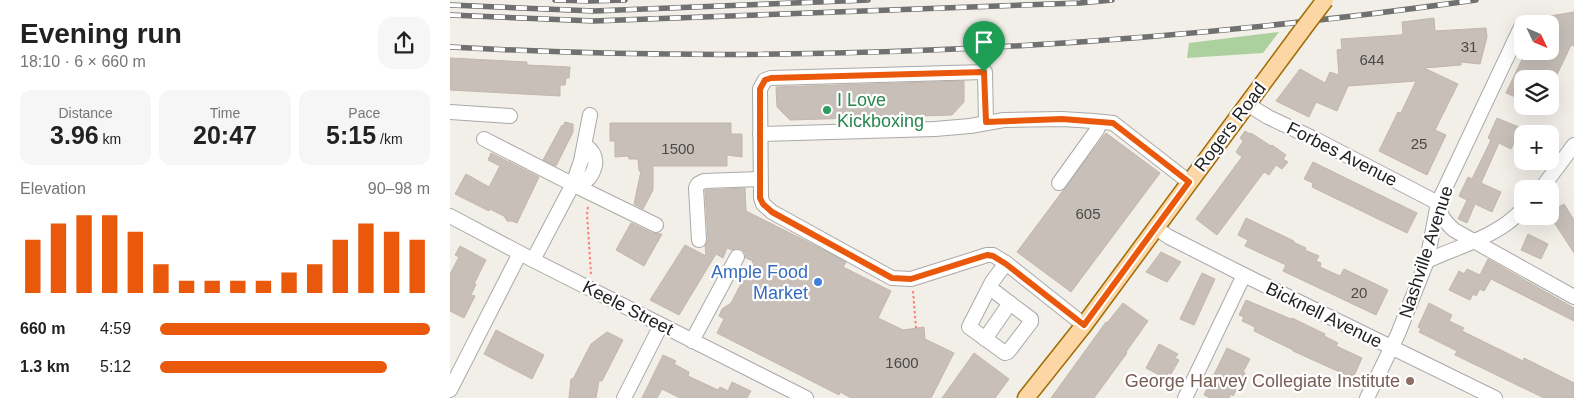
<!DOCTYPE html>
<html lang="en">
<head>
<meta charset="utf-8">
<style>
	body { margin:0; font-family:Helvetica,sans-serif; background:#f6f6f6; color:#222; height:100vh; display:flex; flex-direction:column; font-size:19px; white-space:nowrap }
	* { box-sizing:border-box; margin:0 }
	p { font-size:16px; color:#767676 }
	.icon { flex:none; width:28px; height:28px; fill:none; stroke:currentColor; stroke-width:2; stroke-linecap:round; stroke-linejoin:round }
	.map { position:relative; flex:1; overflow:hidden }
	.drawer { display:flex; flex-direction:column; background:#fff; width:450px }
	.drawer>* { flex:none }
	.needle { width:32px; rotate:134deg }
	.controls { position:absolute; left:1064px; top:15px; display:grid; gap:10px }
	.controls a { display:grid; place-items:center; width:45px; height:45px; border-radius:10px; background:#fff; box-shadow:0 5px 20px #0002; font-size:25px }
	.pin { position:absolute; display:grid; place-items:center; width:42px; height:42px; color:#fff; margin:-51px -21px; border-radius:50% 50% 50% 0; rotate:-45deg; box-shadow:0 0 5px #0007 }
	.pin .icon { rotate:45deg }
	.round { display:grid; place-items:center; flex:none; width:52px; height:52px; border-radius:15px; background:#f6f6f6 }
	.summary { display:flex; align-items:center; justify-content:space-between; height:85px; padding:0 20px }
	h1 { font-size:28px; font-weight:700; line-height:38px }
	.figures { display:grid; grid-template-columns:repeat(3,1fr); gap:8px; height:85px; padding:5px 20px }
	.figures div { display:grid; align-content:center; border-radius:12px; background:#f6f6f6; text-align:center }
	.figures b { font-size:25px; font-weight:700 }
	.figures small { font-size:14px; font-weight:400 }
	.figures p { font-size:14px }
	.chart { height:140px; padding:10px 20px }
	.chart p { display:flex; justify-content:space-between }
	.chart svg { width:100%; height:90px; margin-top:5px; stroke:#ea580c; stroke-width:6 }
	ul { padding:0 20px; list-style:none; font-size:16px }
	li { display:grid; grid-template-columns:80px 60px 1fr; align-items:center; height:38px }
	li i { height:12px; border-radius:6px; background:#ea580c }
	main { display:flex; flex:1; min-height:0 }
	.map>svg:first-child { display:block }
</style>
</head>
<body>
<main>
<section class="drawer">
<div class="summary"><div><h1>Evening run</h1><p>18:10 · 6 × 660 m</p></div><a class="round"><svg class="icon" aria-label="share" viewBox="0 0 24 24"><path d="M12 15V3M7 8l5-5 5 5M5 13v7h14v-7"/></svg></a></div>
<div class="figures">
<div><p>Distance</p><b>3.96<small> km</small></b></div>
<div><p>Time</p><b>20:47</b></div>
<div><p>Pace</p><b>5:15<small> /km</small></b></div>
</div>
<div class="chart"><p><span>Elevation</span>90–98 m</p>
<svg viewBox="0 0 160 44" preserveAspectRatio="none"><path d="M5 44V18M15 44V10M25 44V6M35 44V6M45 44V14M55 44V30M65 44V38M75 44V38M85 44V38M95 44V38M105 44V34M115 44V30M125 44V18M135 44V10M145 44V14M155 44V18"/></svg>
</div>
<ul>
<li><b>660 m</b>4:59<i style="width:100%"></i></li>
<li><b>1.3 km</b>5:12<i style="width:84%"></i></li>
</ul>
</section>
<div class="map">
<svg width="1124" height="398" viewBox="0 0 1124 398">
	<rect width="100%" height="100%" fill="#f2efe9"/>
	<path fill="#add19e" d="M829,32l-16,21 -76,5 2,-15z"/>
	<g fill="#c7bfb8" stroke="#c4b6ab">
		<path d="M1124,12v34l-3,-1 -18,38 -3,-2v-2h-5l-16,-7 -3,7h-4v8l-4,11 -12,-5 20,-42h24v-35z"/>
		<path d="M984,18l1,13 51,-3 1,9 -7,27 -19,-2v3l-37,3 34,16 -23,46 11,5 -19,40 -48,-24 19,-39 3,1 15,-32 -68,5 -11,25 -21,-9 -7,15 -33,-16 24,-32 25,14 5,-11 9,3 -2,-25 5,-1 -1,-10 60,-4 2,-1 -1,-12z"/>
		<path d="M0,58l77,4v3l43,2 -1,11h-3l-1,7h-5v11l-110,-6z"/>
		<path d="M514,81v21l-12,13 -162,5 -13,-13 -1,-20z"/>
		<path d="M1047,118l24,10 -10,21 -12,-6 -18,40 20,9 -9,20 -17,-8 -8,19 -9,-4 9,-19 -8,-4 9,-19 4,2 19,-39 -3,-2z"/>
		<path d="M115,122l8,2v8l-17,34 -13,-6 19,-35 1,1z"/>
		<path d="M160,123h121v11h11v23l-15,-2v11h-74v24l-10,19 -9,-5 7,-33h-2l-1,-12h-9l-1,-3 -13,1v-16h-5z"/>
		<path d="M795,131l5,3 1,-1 20,13 1,-1 14,10 -3,4 5,3 -6,7 -6,-4 -7,10 -5,-3 -47,63 -21,-16 46,-62 -6,-5 7,-11 -3,-3z"/>
		<path d="M656,133l54,40 -89,119 -54,-40z"/>
		<path d="M41,153l48,24 -22,46 -5,-2h-5l-3,-5 -14,-7 -1,2 -34,-17 11,-20 23,13 11,-21 -12,-6z"/>
		<path d="M863,162l104,51 -10,20 -95,-46 1,-4 -9,-4z"/>
		<path d="M295,188l1,23 68,34 32,17 -3,5 48,24 -13,27 25,12 21,-3 1,12 29,14 -23,45h-80l-11,-6 -1,3 -122,-62 7,-14 -5,-3 3,-7 9,-6 22,-42 -7,-3 -1,-5 -4,-4 -5,-1 -4,2 -5,-2 -4,10 -7,-4 -37,61 -29,-15 35,-55 21,11 -1,-10 3,-6 -3,-50z"/>
		<path d="M1114,204l10,16v33l-24,-37v-4z"/>
		<path d="M796,218l48,23 -1,1 13,6 -1,2 14,6 -3,5 5,2 -1,4 20,9 4,-7 44,21 -12,25 -93,-44 3,-6 -41,-19 3,-6 -10,-5z"/>
		<path d="M181,223l21,10 10,1 -18,32 -28,-16z"/>
		<path d="M1078,234l20,10 -7,15 -20,-9z"/>
		<path d="M10,246l26,14 -12,24h2l-5,11 4,1 -11,22 -14,-7v-37l9,-17 -4,-2z"/>
		<path d="M711,252l20,10 -14,20 -21,-10z"/>
		<path d="M1038,259l86,49v13l-83,-42 -7,12 -4,-2 -4,7 -3,-2 -3,6 -21,-10 10,-19 5,3 3,-5 13,6z"/>
		<path d="M752,273l13,6 -21,46 -14,-6z"/>
		<path d="M796,300l45,19 1,-1 33,16 -1,2 14,7 -2,3 26,12 -9,20 -60,-27v-1l-39,-19 1,-4 -13,-6 2,-4 -5,-2z"/>
		<path d="M673,303l25,18 -22,31 1,1 -33,45h-43l55,-76 1,1z"/>
		<path d="M979,303l23,12 -3,6 15,7 -2,3 61,30 1,-3 50,25v15h-30l-89,-43 2,-4 -38,-19 2,-3 -3,-2z"/>
		<path d="M46,330l48,25 -12,24 -48,-25z"/>
		<path d="M157,332l16,8 -21,41h-3l-3,17h-27l2,-19h2l18,-35z"/>
		<path d="M709,344l19,10 -3,4 4,2 -8,14 -3,-1 -3,5 -19,-10z"/>
		<path d="M777,348l23,11 -7,13 2,1 -12,23 -2,-2 -2,4h-19l-6,-3z"/>
		<path d="M524,353l35,26 -14,19h-53z"/>
		<path d="M213,355l13,6 -2,3 15,8 -1,4 30,14 2,-3 8,4 4,-9 19,9 -4,7h-67l-18,-9 -5,9h-15z"/>
	</g>
	<g fill="none" stroke-linecap="round" stroke-linejoin="round">
		<defs>
			<g id="minor">
				<path d="M797,104l21,13 49,23 121,63"/>
				<path d="M0,112l60,4"/>
				<path d="M536,122l-1,-50 -214,6 -6,2 -5,9 1,109 2,6 9,8 120,66 19,1 76,-24h6l13,8 78,62"/>
				<path d="M310,134l175,-5 35,-3 34,-6 58,-1 32,2 19,2 76,59"/>
				<path d="M34,139l94,48c17,-10 25,-29 7,-42"/>
				<path d="M609,183l38,-53 3,-8"/>
				<path d="M128,187l78,38"/>
				<path d="M1091,189l33,-44"/>
				<path d="M988,204c2,12 7,18 16,26l120,67"/>
				<path d="M0,216l83,44 273,138"/>
				<path d="M706,228l13,9 75,38 251,123"/>
				<path d="M249,240l-3,-52 2,-4 6,-3 56,-2"/>
				<path d="M83,260l40,-76 8,-23 9,-46"/>
				<path d="M977,261c32,-15 70,-24 95,-51"/>
				<path d="M540,288l41,31v3l-23,30 -3,1 -36,-26 23,-45 14,-19"/>
				<path d="M535,339l25,-36"/>
				<path d="M242,341l45,-84"/>
				<path d="M0,390l70,-137"/>
				<path d="M174,398l37,-73"/>
				<path d="M735,398l59,-123"/>
				<path d="M917,398l31,-64 29,-73 11,-58 84,-178"/>
			</g>
			<path id="major" d="M576,398l58,-73 219,-296"/>
		</defs>
		<use href="#minor" stroke="#a9a9a9" stroke-width="16"/>
		<use href="#major" stroke="#a06b00" stroke-width="19"/>
		<g stroke="#fa8072" stroke-width="2" stroke-dasharray="2.5 2.5" stroke-linecap="butt">
			<path d="M138,207l-1,7 4,60"/>
			<path d="M463,291l3,37"/>
		</g>
		<use href="#minor" stroke="#fff" stroke-width="14"/>
		<use href="#major" stroke="#fcd6a4" stroke-width="16"/>
		<defs>
			<g id="rail">
				<path d="M105,0l35,1 35,-1"/>
				<path d="M0,5l144,6 274,-11"/>
				<path d="M0,15l144,6 486,-18 32,-3"/>
				<path d="M0,47c343,19 687,1 1026,-47"/>
			</g>
		</defs>
		<use href="#rail" stroke="#707070" stroke-width="5.5"/>
		<use href="#rail" stroke="#fff" stroke-width="4" stroke-dasharray="11" stroke-linecap="butt"/>
		<defs>
			<path id="major-bridge" d="M853,29l22,-29"/>
		</defs>
		<use href="#major-bridge" stroke="#a06b00" stroke-width="19" stroke-linecap="butt"/>
		<use href="#major-bridge" stroke="#fcd6a4" stroke-width="16"/>
	</g>
	<g fill="none" stroke-linecap="round" stroke-linejoin="round">
		<defs>
			<path id="route" d="M534,72l2,50 76,-3 51,4 76,59 -105,143 -78,-61 -13,-8 -6,-1 -76,24 -19,-1 -120,-66 -9,-8 -3,-6v-109l5,-9 6,-2z"/>
		</defs>
		<use href="#route" stroke="#fff" stroke-width="10"/>
		<use href="#route" stroke="#ea580c" stroke-width="6"/>
	</g>
	<circle fill="#2e9e5b" stroke="#fff" stroke-width="2" cx="377" cy="110" r="5"/>
	<circle fill="#3f7fe0" stroke="#fff" stroke-width="2" cx="368" cy="282" r="5"/>
	<circle fill="#8d6e63" stroke="#fff" stroke-width="2" cx="960" cy="381" r="5"/>
	<g text-anchor="middle" dominant-baseline="central" stroke-width="4.5" stroke-linejoin="round" paint-order="stroke">
		<g font-size="15" fill="#4b4948">
			<text x="1019" y="46">31</text>
			<text x="922" y="59">644</text>
			<text x="969" y="143">25</text>
			<text x="228" y="148">1500</text>
			<text x="638" y="213">605</text>
			<text x="909" y="292">20</text>
			<text x="452" y="362">1600</text>
		</g>
		<g font-size="18" fill="#27864d" stroke="#fff" text-anchor="start">
			<text x="387" y="100">I Love<tspan x="387" dy="21">Kickboxing</tspan></text>
		</g>
		<g font-size="18" fill="#222" stroke="#fff">
			<text transform="translate(780 127) rotate(-53)">Rogers Road</text>
			<text transform="translate(892 154) rotate(27)">Forbes Avenue</text>
			<text transform="translate(976 252) rotate(-72)">Nashville Avenue</text>
			<text transform="translate(178 308) rotate(27)">Keele Street</text>
			<text transform="translate(874 315) rotate(26)">Bicknell Avenue</text>
		</g>
		<g font-size="18" fill="#366cbe" stroke="#fff" text-anchor="end">
			<text x="358" y="272">Ample Food<tspan x="358" dy="21">Market</tspan></text>
		</g>
		<g font-size="18" fill="#785e54" stroke="#fff" text-anchor="end">
			<text x="950" y="381">George Harvey Collegiate Institute</text>
		</g>
	</g>
</svg>
<div class="controls">
<a><svg class="needle" viewBox="-14 -14 28 28"><path d="M0-13l5 13h-10z" fill="#e53935"/><path d="M0 13l5-13h-10z" fill="#767676"/></svg></a>
<a><svg class="icon" aria-label="layers" viewBox="0 0 24 24"><path d="M12 4l9 5-9 5-9-5zM3 14l9 5 9-5"/></svg></a>
<a>+</a>
<a>−</a>
</div>
<div class="pin" style="left:534px;top:72px;background:#1e9e55"><svg class="icon" aria-label="arrive" viewBox="0 0 24 24"><path d="M6 21V4h12l-3 4 3 4H6"/></svg></div>
</div>
</main>
</body>
</html>
